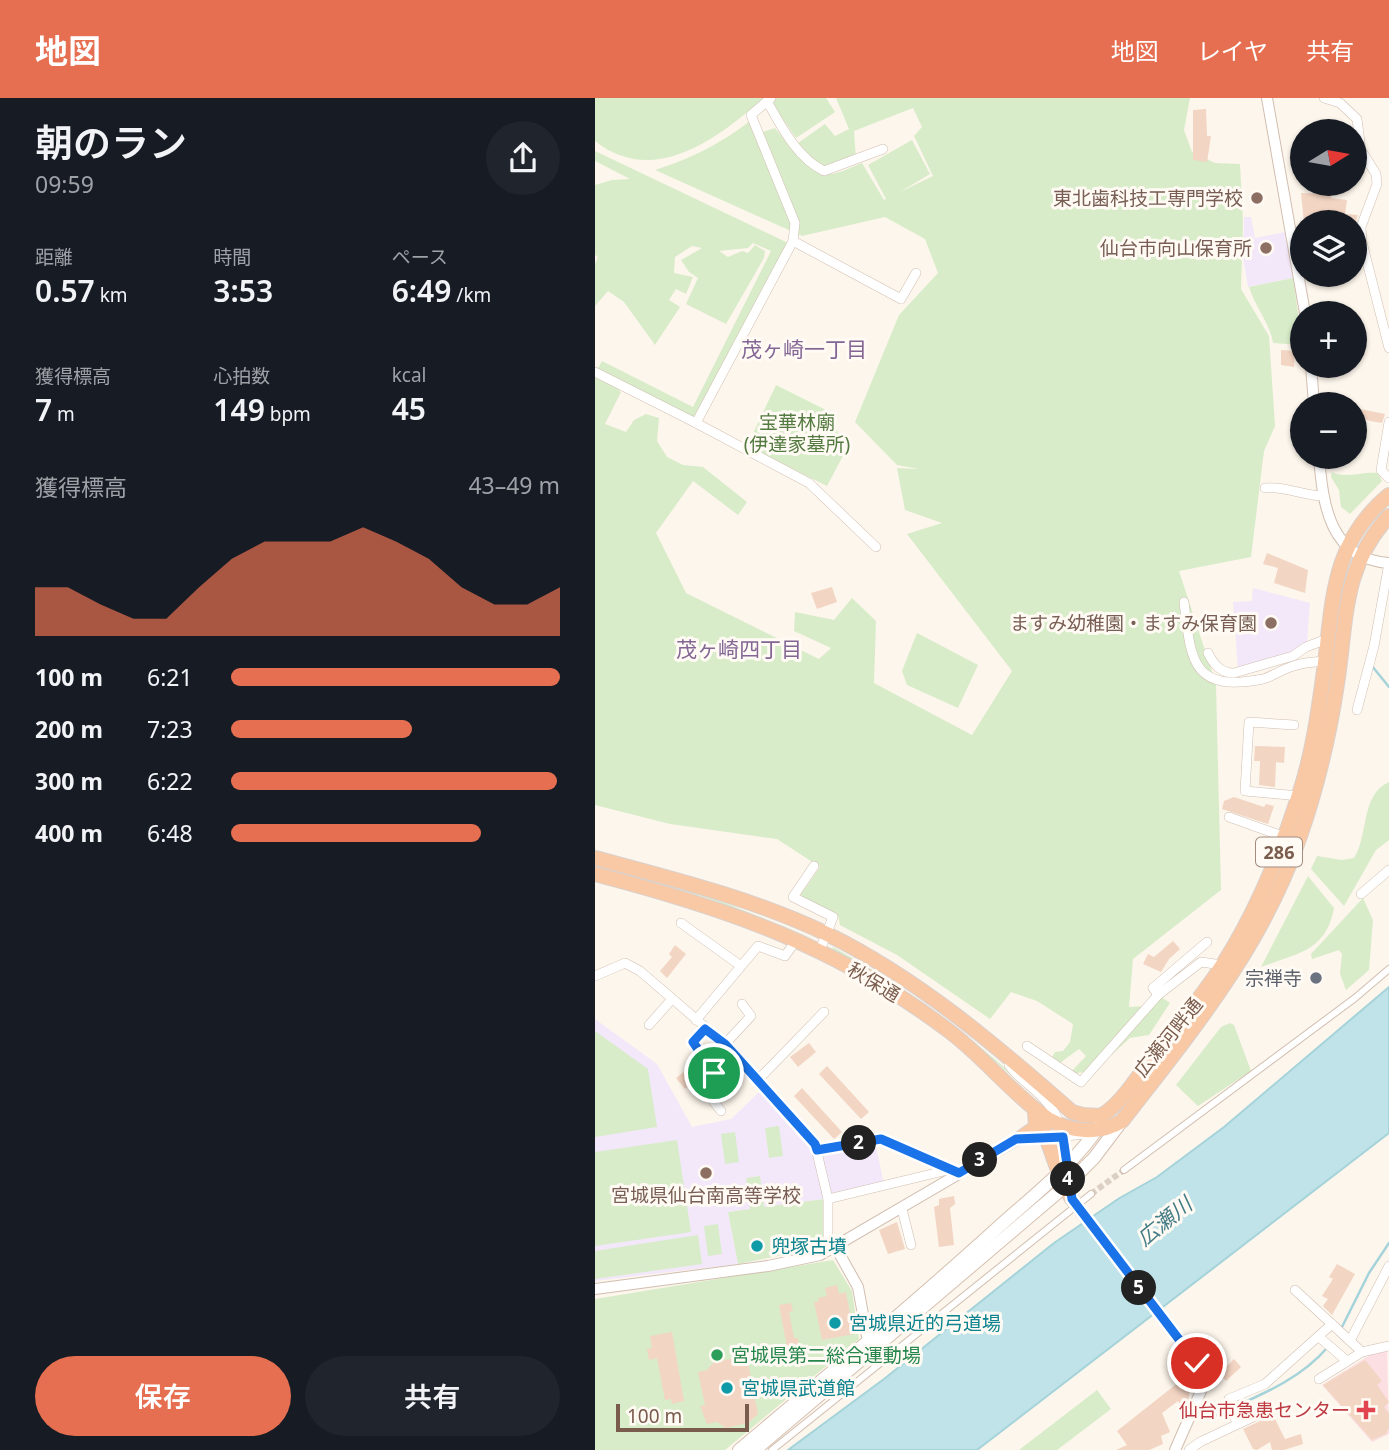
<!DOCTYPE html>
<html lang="ja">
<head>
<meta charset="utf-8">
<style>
	body { margin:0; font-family:"Noto Sans","Noto Sans JP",sans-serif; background:#20242c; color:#f1f3f6; height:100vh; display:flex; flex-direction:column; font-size:26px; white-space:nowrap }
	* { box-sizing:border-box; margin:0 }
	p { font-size:23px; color:#9ea1a6 }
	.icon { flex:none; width:38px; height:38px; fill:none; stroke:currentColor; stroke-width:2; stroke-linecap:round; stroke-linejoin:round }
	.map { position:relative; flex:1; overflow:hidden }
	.panel { display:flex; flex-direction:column; background:#171b24; width:595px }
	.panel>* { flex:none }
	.needle { width:46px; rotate:79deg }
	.fabs { position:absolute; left:695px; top:21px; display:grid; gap:14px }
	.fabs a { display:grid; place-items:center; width:77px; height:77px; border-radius:50%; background:#171b24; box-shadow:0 2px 5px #0004; font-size:35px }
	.scale { position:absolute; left:21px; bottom:18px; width:133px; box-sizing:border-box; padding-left:7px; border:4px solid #7a5c4d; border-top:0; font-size:19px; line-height:24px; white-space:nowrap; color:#7a5c4d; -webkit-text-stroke:5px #fffaf3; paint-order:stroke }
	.pin { position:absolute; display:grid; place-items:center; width:60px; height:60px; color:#fff; margin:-30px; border:4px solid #fff; border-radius:50%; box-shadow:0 2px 7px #0007 }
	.km { position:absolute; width:35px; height:35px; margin:-18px; border-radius:50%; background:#222; color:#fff; font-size:19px; line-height:35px; text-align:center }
	.round { display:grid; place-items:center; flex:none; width:74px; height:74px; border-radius:37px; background:#20242c }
	.summary { display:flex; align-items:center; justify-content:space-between; height:119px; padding:0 35px }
	h1 { font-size:38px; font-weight:600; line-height:52px }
	.stats { display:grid; grid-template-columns:repeat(3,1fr); gap:10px; height:119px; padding:7px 35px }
	.stats div { display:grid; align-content:center }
	.stats b { font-size:30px; font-weight:600 }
	.stats small { font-size:19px; font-weight:400 }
	.stats p { font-size:19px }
	.chart { height:196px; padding:14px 35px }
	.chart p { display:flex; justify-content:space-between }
	.chart svg { width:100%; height:126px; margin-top:7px; fill:#e76f51; opacity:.7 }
	.primary-button { display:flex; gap:14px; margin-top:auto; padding:14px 35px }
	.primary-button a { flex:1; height:80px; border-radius:42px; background:#e76f51; color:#fff; font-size:28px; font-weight:600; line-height:80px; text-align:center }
	.primary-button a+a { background:#20242c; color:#f1f3f6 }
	ul { padding:0 35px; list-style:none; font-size:23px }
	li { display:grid; grid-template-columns:112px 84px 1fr; align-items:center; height:52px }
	li i { height:18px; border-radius:9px; background:#e76f51 }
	header { display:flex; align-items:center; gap:42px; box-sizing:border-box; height:98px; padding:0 35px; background:#e76f51; color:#fff }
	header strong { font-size:33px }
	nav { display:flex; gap:38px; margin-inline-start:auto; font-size:24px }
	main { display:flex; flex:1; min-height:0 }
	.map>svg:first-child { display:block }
</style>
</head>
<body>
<header>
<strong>地図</strong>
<nav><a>地図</a><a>レイヤ</a><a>共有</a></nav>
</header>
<main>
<section class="panel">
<div class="summary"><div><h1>朝のラン</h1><p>09:59</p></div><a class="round"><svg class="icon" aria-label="share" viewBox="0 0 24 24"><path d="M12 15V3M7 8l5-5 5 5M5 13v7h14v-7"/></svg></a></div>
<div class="stats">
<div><p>距離</p><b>0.57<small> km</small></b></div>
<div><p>時間</p><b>3:53</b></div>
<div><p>ペース</p><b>6:49<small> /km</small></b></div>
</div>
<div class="stats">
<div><p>獲得標高</p><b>7<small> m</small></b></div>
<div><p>心拍数</p><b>149<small> bpm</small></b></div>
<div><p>kcal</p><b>45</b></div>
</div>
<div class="chart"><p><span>獲得標高</span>43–49 m</p>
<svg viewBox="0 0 160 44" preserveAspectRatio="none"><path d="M0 44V27L10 27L20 33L30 38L40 38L50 27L60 17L70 11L80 11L90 11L100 6L110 11L120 17L130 27L140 33L150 33L160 27V44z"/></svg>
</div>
<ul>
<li><b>100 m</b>6:21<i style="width:100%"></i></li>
<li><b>200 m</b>7:23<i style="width:55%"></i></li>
<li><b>300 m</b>6:22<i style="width:99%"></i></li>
<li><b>400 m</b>6:48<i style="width:76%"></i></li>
</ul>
<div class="primary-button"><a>保存</a><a>共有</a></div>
</section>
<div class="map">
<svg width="794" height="1352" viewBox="0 0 794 1352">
	<rect width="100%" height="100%" fill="#fdf6ec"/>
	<g fill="#f3e8fa">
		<path d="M649,119h7l4,21 30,-6 8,46 -45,9 -5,-30z"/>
		<path d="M658,490l57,15 -3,40 -14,9 -55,17 -5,-67 19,-1z"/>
		<path d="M0,921l62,45 35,63 39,-8 29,-28 52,56 12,52 -96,13 10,52 -143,17z"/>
		<path d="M280,1044l9,42 -49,10 -6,-4 -7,-36z"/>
	</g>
	<path fill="#fbdfe3" d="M792,1252l2,84 -17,8 -50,-57 48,-30z"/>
	<g fill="#d8ecc9">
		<path d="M0,0h169c-46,40 -110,90 -169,43z"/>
		<path d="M182,0h49l9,14 -39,26 -25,-36z"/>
		<path d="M241,0h354l-6,32 8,22 23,11 25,1 3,58 -2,67 28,47 6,90 -11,25 -13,106 -72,14 37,113 5,206 -88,69 -4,48 17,-1 14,-10 10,7 -21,32 -19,3 -36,33 -25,3 17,-18 -7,-7 -19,14 -8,-6 3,-5 8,-1 7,-9 3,-18 -36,-23 -26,-9 -21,27 -93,-64 -57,-30 -2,-10 -35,-16 -2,-5 19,-27 -43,-28 -107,-15 -75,-19v-437l2,2 5,-9 91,46 78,-156 -18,-8 -5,5 -29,3 9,6 14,-6 6,2 7,-8 10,6 -1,7 -38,66 -40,-20 12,-26 -9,-6 -8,-12 21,-12 -10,-2 -17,11 -1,16 19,4 -7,17 -10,-5 -7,11 11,7 -25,38 -31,-43 -16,-11 -13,15v-42l3,-7 -3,-2v-70l17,-5 18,-1 -35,-18v-10l193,92 -94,175 -96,-47 23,21 -16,32 21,8 8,-12 12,-6 13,4 -2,23 10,16 16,8 20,2 44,35 -9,13 -45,-34 -37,52 30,60 133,66 12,-11 -37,-17 1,-19 39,8 18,-22 24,23 -2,62 98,52 40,-64 -105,-137 35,-11 -37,-13 -8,-42 22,1 -22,-4 -42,-43 44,-107 39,-42 -13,-34 -40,-22 -83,19 -147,-66c38,-12 69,-28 100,-53l8,15 12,-4c10,13 36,48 55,46 10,-1 22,-7 32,-11l22,37 2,-1 -18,-34 44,-25 18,34 -30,18 33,-16 -19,-40 8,-9 -9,-19 -59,23 2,28 -31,9 -10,-7 -17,-18 27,-19 10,12 14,-7z"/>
		<path d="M698,180l9,63v4l-29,-2c-3,-20 -18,-36 -24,-56z"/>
		<path d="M181,287l54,27 15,40 -18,34 -80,-40z"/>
		<path d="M737,374c13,7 31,-1 46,1l4,8 -32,33 -9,-7 -2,-17 -8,-13z"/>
		<path d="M322,535l61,32 -20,43 -51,-23 -5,-14z"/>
		<path d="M794,684v58l-13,10 -32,56 -33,-37 6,-13 25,4 12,-2c15,-23 6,-63 35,-76z"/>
		<path d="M0,767l123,35 97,39 -108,-41z"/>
		<path d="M713,778l26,32c-8,44 -37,45 -73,59z"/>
		<path d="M768,800l10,22 -4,50 -23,20 -6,-16 2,-20 -3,-4 -27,9 -1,-5z"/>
		<path d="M238,849c77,43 136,87 201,147l-1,1c-62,-57 -126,-107 -201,-146z"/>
		<path d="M635,925l4,2 17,46 -53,35 -22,-21 45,-58z"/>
		<path d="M0,933l53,38 9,58 -62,10z"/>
		<path d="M184,1028l4,30 -14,2 -4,-30z"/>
		<path d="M140,1034l4,30 -14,2 -4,-30z"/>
		<path d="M82,1042l14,92 -96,14v-94z"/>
		<path d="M165,1078l4,31 60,-8 -1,48 -85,17 -10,-52 22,-3 -4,-31z"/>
		<path d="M123,1126l4,30 -14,2 -4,-30z"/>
		<path d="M103,1137l4,29 -107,15v-28z"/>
		<path d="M238,1162l19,31 7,48 -134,111h-130v-151z"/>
		<path d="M502,1292l14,19 -54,41h-38z"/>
	</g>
	<path fill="#bfe3e8" stroke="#a5d3da" stroke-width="2" d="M794,889v146l-412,317h-189l96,-71 170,-136 64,-44 39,-22 67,-50z"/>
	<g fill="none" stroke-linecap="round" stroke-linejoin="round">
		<g stroke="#a5d3da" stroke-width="2.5">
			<path d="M777,568l17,21"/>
			<path d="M746,1231l28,-56 20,-30"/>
			<path d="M613,1321c41,-20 88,-35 119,-71"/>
		</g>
	</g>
	<g fill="#f3d5c3">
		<path d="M611,11l1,27h4l-4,26 -14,-2v-50z"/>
		<path d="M706,95l30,1v4l16,2 -2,14 13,1 -3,8 -51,-1z"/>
		<path d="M686,252l14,1 -1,16 -13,-2z"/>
		<path d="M760,310l30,6 -3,9 -12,-2 -15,-6z"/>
		<path d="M672,455l41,17 -3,23 -31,-10 4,-15 -15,-4z"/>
		<path d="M237,489l5,15 -20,7 -6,-16z"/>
		<path d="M660,648l30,1 -1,16 -8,-1 -1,25 -16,-2 1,-24h-6z"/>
		<path d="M639,699l30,10 2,-3 8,2 -6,18 -46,-15 2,-8z"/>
		<path d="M578,843l7,8 -11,10 -8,13 -18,-8 5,-10 6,3z"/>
		<path d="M80,847l11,9 -19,24 -7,-7 12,-14 -3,-3z"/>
		<path d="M214,945l7,9 -18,15 -8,-10z"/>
		<path d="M103,963l7,11 -20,17 -9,-11z"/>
		<path d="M232,968l42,46 -8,7 -42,-45z"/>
		<path d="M207,990l40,44 -8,7 -40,-43z"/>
		<path d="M359,1098l1,8 -5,4 4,37 -15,2 -5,-40 5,-2v-6z"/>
		<path d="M302,1124l8,27 -17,5 -9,-24z"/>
		<path d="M742,1166l18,10 -23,41 -9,-9 5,-7 -6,-3 11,-17 -4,-2z"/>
		<path d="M242,1187l2,9 7,-2 8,42 -32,6 -8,-38 5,-1 -1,-3 9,-2 -2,-8z"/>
		<path d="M196,1205l2,8 -4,1 5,26h4l1,7 -12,2 -8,-42z"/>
		<path d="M77,1234l12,69 -12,3 -1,-5 -6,1 -8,-42 -8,2 -2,-11 5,-1 -2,-12z"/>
		<path d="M142,1260l7,6 4,-1 10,51 -10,9 -22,5 -9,-6 -10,2 -7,-18 5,-1 -7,-33 9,-2 7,-8z"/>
		<path d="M639,1261l7,8 -15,14 -7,-7z"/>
		<path d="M770,1262l17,21 -5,4 12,17 -5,5 5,6v15l-3,6 -14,6 -49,-55z"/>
		<path d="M589,1280l5,8v12l-7,10 -4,-7 -16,12 8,19 -9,4 2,8 -14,6h-33l11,-5 -10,-14z"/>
		<path d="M678,1317l12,24 16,-5 2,10 -19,6h-12l-2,-8 -13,8 -4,-1 -10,-20z"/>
	</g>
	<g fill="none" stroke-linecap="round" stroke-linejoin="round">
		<path stroke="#dcd0c4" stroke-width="6" stroke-dasharray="6 3" stroke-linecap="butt" d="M496,1096l33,-24"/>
		<defs>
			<g id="pedestrian">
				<path d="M529,1072l231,-172 34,-29"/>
				<path d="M177,1352l319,-256"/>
			</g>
			<g id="minor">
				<path d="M729,0l16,5 17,16 4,31 15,24 1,10 -16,43 1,15 27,106"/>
				<path d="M172,3c14,25 30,57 57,70l59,-22"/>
				<path d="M198,143l108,58 15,-26"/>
				<path d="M0,274l101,51 97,-182 2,-18 -44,-108 20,-17"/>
				<path d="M794,324l-8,48 8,8"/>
				<path d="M101,325l113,60 67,64"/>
				<path d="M670,390c22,-2 38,8 59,8"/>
				<path d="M589,504c7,58 7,91 79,77 8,-2 16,-8 25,-11 11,-5 24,-6 37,-7"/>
				<path d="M613,555c6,12 13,20 26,20l59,-17 13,-9 21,-8"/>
				<path d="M762,612l17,-64 15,-83"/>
				<path d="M699,627l-45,-3 -4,69 54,5"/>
				<path d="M634,719l56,20"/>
				<path d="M219,768l-21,31 40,20 -13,33"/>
				<path d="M766,796l28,-24"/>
				<path d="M86,825l60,43"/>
				<path d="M612,844l-54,46 5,7 43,-33 21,3"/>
				<path d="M0,878l30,-13 15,8 85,73 90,100 13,55v52"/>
				<path d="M101,922l62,-74 27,10 12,-17"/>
				<path d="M54,927l23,-26"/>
				<path d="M110,931l-12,13 21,31 -14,11 21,27"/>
				<path d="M130,946l26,-28 -9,-12"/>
				<path d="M432,948l54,36 77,-87"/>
				<path d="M414,967c9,13 24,22 35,34 24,24 21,57 26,88"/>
				<path d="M162,983l67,-69"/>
				<path d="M427,1039l25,1 38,-4"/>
				<path d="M222,1053l64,-12 78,34"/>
				<path d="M233,1101l120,-29"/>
				<path d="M307,1111l9,36"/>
				<path d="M700,1192l67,62"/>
				<path d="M724,1239l28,24"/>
				<path d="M756,1241l38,-73"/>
				<path d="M724,1281l43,-27 27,-6"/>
				<path d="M642,1326l-8,-25 36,-15 67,-60"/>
				<path d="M594,1352l11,-8 68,-32"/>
			</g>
			<g id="tertiary">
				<path d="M672,0l38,215"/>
				<path d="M716,268l3,38"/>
				<path d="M724,359c4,49 11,102 70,106"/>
				<path d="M240,1148l23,41 10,55"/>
				<path d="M0,1191l173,-23 52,-11 202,-118"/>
				<path d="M580,1352l26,-59 2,-10 -6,-18"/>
			</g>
			<g id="secondary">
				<path d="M144,1352c86,-72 172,-144 255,-219 35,-32 81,-67 106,-106"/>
				<path d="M160,1352l314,-267 25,-25 28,-37"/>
			</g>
			<g id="trunk">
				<path d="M0,760c78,21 159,41 232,76 90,44 170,112 245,178l11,3 18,1c24,-14 47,-55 64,-78 13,-15 26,-29 38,-45 43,-57 73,-127 95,-195 15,-44 21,-90 27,-135 8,-66 8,-122 64,-168"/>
				<path d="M0,776c134,35 242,72 354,157 35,26 63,63 99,88 23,13 51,16 74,2 69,-89 140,-174 177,-282 18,-51 30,-102 38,-155 10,-64 5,-117 52,-168"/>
				<path d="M440,1013c15,29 20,61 37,88"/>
				<path d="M427,1039l14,-10 -1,-16"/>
			</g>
		</defs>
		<use href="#pedestrian" stroke="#d1beb0" stroke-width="8"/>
		<use href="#minor" stroke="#d1beb0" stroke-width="10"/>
		<use href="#tertiary" stroke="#d1beb0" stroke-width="12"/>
		<use href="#secondary" stroke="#d6c0b0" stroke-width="14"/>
		<use href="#trunk" stroke="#dad1cd" stroke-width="16"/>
		<use href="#pedestrian" stroke="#fff" stroke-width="6"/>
		<use href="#minor" stroke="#fff" stroke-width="9"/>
		<use href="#tertiary" stroke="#fff" stroke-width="10"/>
		<use href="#secondary" stroke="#fff" stroke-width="12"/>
		<use href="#trunk" stroke="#f9c8a4" stroke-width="14"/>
		<defs>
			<path id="tertiary-bridge" d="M478,1104l124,161"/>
		</defs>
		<use href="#tertiary-bridge" stroke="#d1beb0" stroke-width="12" stroke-linecap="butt"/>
		<use href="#tertiary-bridge" stroke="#fff" stroke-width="10"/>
	</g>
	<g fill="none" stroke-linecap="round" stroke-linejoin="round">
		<defs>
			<path id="route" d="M119,975l-21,-31 12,-13 20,15 90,100 2,6 64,-11 78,34 57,-34 47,-2 9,62 125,164"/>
		</defs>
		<use href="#route" stroke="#fff" stroke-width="14"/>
		<use href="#route" stroke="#1a73e8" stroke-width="9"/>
	</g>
	<g fill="#8d6e63" stroke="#fffaf3" stroke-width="2.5">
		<circle cx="662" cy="100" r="7"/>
		<circle cx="671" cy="150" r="7"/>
		<circle cx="676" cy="525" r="7"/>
		<circle cx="111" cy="1075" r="7"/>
	</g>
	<circle fill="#6b7280" stroke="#fffaf3" stroke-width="2.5" cx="721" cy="880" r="7"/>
	<g fill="#0f9aa8" stroke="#fffaf3" stroke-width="2.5">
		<circle cx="162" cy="1148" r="7"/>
		<circle cx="240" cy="1225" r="7"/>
		<circle cx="132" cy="1290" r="7"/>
	</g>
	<circle fill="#2e9e5b" stroke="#fffaf3" stroke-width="2.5" cx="122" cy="1257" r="7"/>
	<path fill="#e0444e" stroke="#fffaf3" stroke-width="2.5" d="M767.5 1301.5h7v7h7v7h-7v7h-7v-7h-7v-7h7z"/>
	<g text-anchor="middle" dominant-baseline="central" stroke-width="6" stroke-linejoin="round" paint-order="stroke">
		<rect fill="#fffaf3" stroke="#a28b7f" stroke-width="2" x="661" y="739.5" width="46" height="29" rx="5"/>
		<g font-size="18" font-weight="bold" fill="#7a5c4d">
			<text x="684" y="754">286</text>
		</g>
		<g font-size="19" fill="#785e54" stroke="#fffaf3" text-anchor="end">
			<text x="648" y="100">東北歯科技工専門学校</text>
			<text x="657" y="150">仙台市向山保育所</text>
			<text x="662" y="525">ますみ幼稚園・ますみ保育園</text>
			<text x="111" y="1097" text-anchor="middle">宮城県仙台南高等学校</text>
		</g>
		<g font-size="19" fill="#537a41" stroke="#fffaf3">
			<text x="202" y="324">宝華林廟<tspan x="202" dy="22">(伊達家墓所)</tspan></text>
		</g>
		<g font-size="19" fill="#5b616d" stroke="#fffaf3" text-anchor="end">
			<text x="707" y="880">宗禅寺</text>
		</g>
		<g font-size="19" fill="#7a5c4d" stroke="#fffaf3">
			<text transform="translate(279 884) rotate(31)">秋保通</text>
			<text transform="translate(573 939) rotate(-51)">広瀬河畔通</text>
		</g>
		<g font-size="19" fill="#0d838f" stroke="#fffaf3" text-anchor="start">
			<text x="176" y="1148">兜塚古墳</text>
			<text x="254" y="1225">宮城県近的弓道場</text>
			<text x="146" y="1290">宮城県武道館</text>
		</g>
		<g font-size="19" fill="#27864d" stroke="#fffaf3" text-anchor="start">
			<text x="136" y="1257">宮城県第二総合運動場</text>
		</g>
		<g font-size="19" fill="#be3a42" stroke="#fffaf3" text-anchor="end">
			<text x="755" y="1312">仙台市急患センター</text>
		</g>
		<g font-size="21" fill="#846695" stroke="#fffaf3">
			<text x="209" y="251">茂ヶ崎一丁目</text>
			<text x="144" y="551">茂ヶ崎四丁目</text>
		</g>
		<g font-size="21" font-style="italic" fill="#437c86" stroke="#fffaf3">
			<text transform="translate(569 1123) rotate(-39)">広瀬川</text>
		</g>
	</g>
</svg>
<div class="fabs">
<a><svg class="needle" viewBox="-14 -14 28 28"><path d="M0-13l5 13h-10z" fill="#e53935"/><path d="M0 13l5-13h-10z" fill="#9ea1a6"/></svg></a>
<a><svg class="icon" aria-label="layers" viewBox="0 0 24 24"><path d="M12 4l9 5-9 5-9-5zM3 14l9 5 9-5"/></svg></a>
<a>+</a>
<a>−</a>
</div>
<div class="scale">100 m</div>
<div class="pin" style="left:119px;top:975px;background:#1e9e55"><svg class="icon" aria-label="arrive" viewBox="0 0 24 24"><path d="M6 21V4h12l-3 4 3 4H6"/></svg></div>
<div class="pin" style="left:602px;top:1265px;background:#d93025"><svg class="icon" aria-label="check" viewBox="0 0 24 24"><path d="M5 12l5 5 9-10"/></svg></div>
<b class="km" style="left:264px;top:1045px">2</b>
<b class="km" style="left:385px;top:1062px">3</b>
<b class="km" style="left:473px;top:1081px">4</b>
<b class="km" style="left:544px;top:1190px">5</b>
</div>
</main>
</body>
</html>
